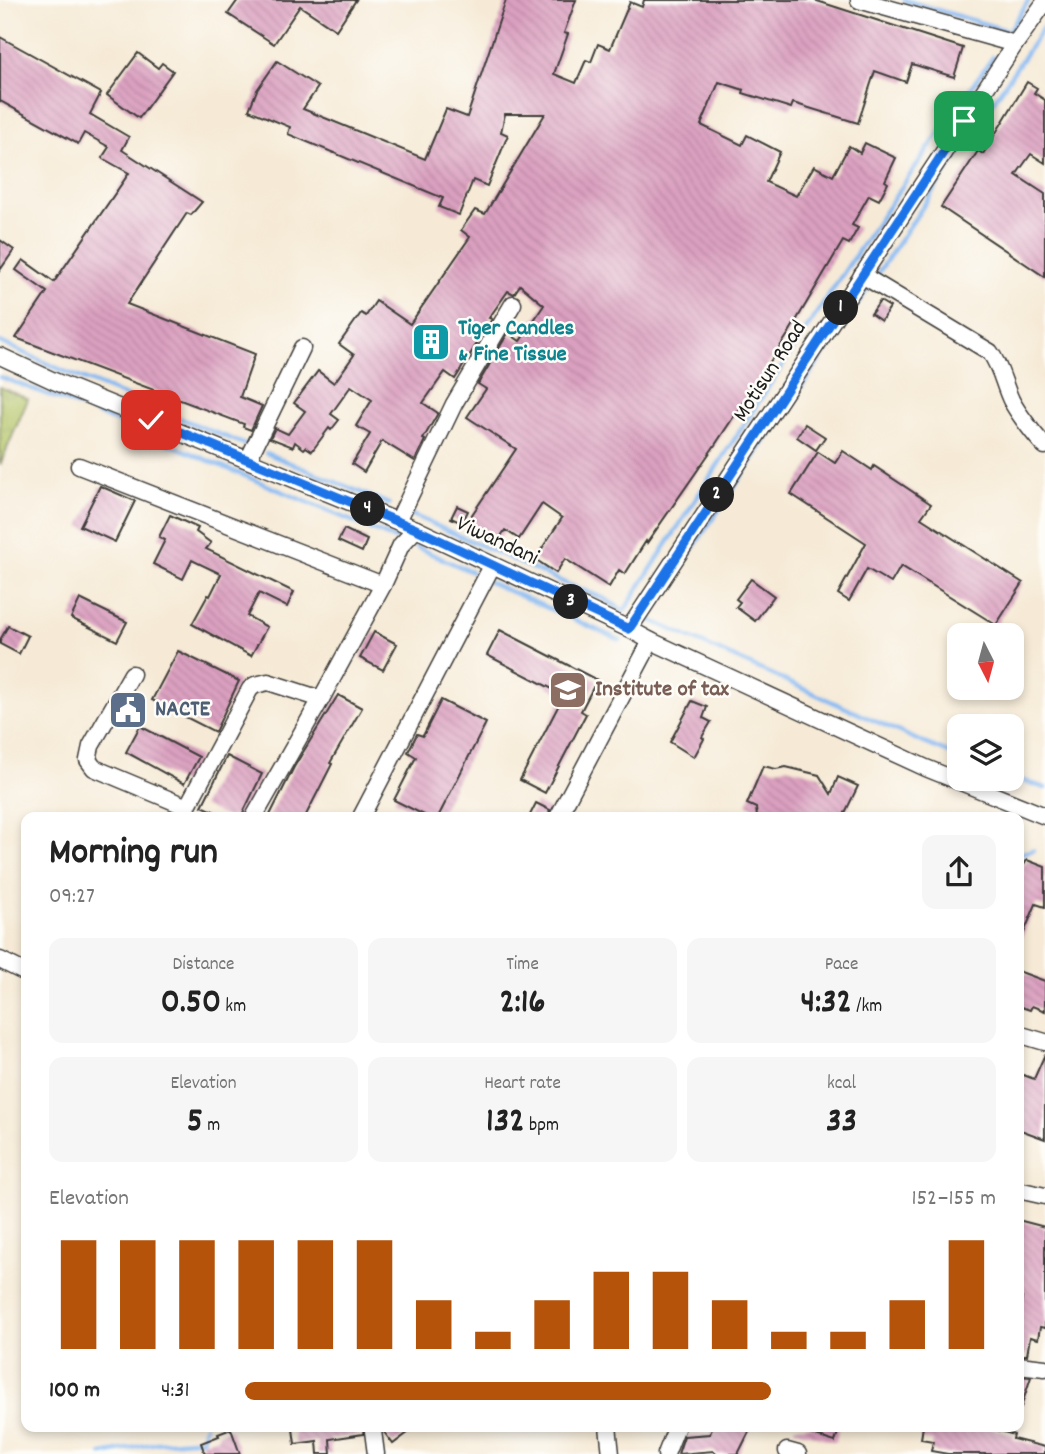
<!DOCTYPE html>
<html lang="en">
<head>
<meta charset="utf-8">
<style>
	body { margin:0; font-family:Dekko,sans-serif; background:#f6f6f6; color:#222; height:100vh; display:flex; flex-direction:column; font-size:26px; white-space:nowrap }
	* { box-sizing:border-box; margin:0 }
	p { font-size:23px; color:#767676 }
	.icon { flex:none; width:38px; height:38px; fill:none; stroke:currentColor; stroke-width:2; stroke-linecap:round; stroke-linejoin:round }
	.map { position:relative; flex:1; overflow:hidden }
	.details { position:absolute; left:21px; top:812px; width:1003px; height:620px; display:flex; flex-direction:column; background:#fff; border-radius:14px; box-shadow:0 4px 10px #0003 }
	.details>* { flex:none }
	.needle { width:46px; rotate:174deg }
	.buttons { position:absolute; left:947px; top:623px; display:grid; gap:14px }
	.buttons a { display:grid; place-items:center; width:77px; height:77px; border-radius:14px; background:#fff; box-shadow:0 4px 10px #0003; font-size:35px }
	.pin { position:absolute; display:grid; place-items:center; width:60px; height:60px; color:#fff; margin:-30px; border-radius:14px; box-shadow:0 4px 10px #0006 }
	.km { position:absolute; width:35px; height:35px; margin:-18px; border-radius:50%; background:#222; color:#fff; font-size:19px; line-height:35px; text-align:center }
	.round { display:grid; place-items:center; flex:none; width:74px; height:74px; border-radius:14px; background:#f6f6f6 }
	.summary { display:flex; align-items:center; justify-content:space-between; height:119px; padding:0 28px }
	h1 { font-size:38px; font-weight:800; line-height:52px }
	.stats { display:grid; grid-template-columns:repeat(3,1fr); gap:10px; height:119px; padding:7px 28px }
	.stats div { display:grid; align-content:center; border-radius:14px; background:#f6f6f6; text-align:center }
	.stats b { font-size:35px; font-weight:800 }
	.stats small { font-size:19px; font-weight:400 }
	.stats p { font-size:19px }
	.chart { height:196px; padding:14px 28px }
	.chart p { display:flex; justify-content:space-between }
	.chart svg { width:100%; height:126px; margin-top:7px; stroke:#b45309; stroke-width:6 }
	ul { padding:0 28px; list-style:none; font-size:23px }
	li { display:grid; grid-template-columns:112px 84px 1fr; align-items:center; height:52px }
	li i { height:18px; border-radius:9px; background:#b45309 }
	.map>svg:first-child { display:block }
</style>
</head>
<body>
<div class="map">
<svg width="1045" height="1454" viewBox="0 0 1045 1454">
	<defs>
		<pattern id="grass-tufts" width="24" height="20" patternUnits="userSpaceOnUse" patternTransform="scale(1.75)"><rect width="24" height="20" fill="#b4c568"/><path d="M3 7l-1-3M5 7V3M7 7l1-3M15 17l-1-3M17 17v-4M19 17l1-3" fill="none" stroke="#9aa95a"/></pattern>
		<pattern id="building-back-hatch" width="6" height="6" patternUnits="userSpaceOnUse" patternTransform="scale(1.75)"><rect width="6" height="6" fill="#dba0c0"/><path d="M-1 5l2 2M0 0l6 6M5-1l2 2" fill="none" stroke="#bb89a4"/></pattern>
	</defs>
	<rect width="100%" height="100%" fill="#fdfcf7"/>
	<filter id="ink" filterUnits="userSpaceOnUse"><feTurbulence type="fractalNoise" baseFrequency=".0143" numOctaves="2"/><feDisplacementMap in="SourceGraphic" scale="14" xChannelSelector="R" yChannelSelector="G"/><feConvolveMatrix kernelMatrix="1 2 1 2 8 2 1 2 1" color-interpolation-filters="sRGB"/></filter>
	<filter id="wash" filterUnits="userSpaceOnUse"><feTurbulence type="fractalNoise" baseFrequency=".00686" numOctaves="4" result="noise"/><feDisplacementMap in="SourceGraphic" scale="28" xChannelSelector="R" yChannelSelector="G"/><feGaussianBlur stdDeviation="1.57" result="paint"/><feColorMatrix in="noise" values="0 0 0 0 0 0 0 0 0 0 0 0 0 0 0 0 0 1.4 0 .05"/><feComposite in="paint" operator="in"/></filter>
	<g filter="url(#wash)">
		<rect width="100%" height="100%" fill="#f6ead6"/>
		<path fill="url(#grass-tufts)" stroke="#687042" stroke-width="2" d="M0,387l28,12 -28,66z"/>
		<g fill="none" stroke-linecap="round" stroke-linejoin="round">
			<g stroke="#84b8f2" stroke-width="4.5">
				<path d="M904,0l105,31"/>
				<path d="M1009,31l20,-31"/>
				<path d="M0,342l64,29 182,74"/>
				<path d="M0,377l81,30 314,132"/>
				<path d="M266,453l123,51"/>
				<path d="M410,514l157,70 36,14 21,13c120,-187 239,-374 369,-554"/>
				<path d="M416,547l56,25"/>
				<path d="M489,582l131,58"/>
				<path d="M959,757l-35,-14 -278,-125 399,-593"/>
				<path d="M1012,777l33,11"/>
				<path d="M1018,857l4,-4 11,-3"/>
				<path d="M102,1454l54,-11 46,-4 3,-13"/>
			</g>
		</g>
		<g id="blocks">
			<g fill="url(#building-back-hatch)">
				<path d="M238,0h118l-20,30 -36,-24 -26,38 -46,-30z"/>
				<path d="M506,0h70l-12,33 4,1 -14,40 22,9 10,-23 5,2 7,-18 12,5 20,-47 12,5 2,-7h170l149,48 -9,29 -42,-13 -6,18 -31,-11 -17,52 -65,-20 -2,5 -48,-15 1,-3 -25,-8 -18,43 41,20 5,-10 33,17 -14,30 30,14 18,-30 19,10 16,-30 11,7 5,-10 31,15 -11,23 3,2 -9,17 -10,-5 -17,30 6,3 -9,16 -6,-3 -56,95 -72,109 -68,98 -1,-2 -21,33 -6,-4 -10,17 -44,-28 -9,14 -21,-14 27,-41 -20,-14 -23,35 -14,-9 -8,12 -30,-20 49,-73 -49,-32 19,-28 -8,-5 30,-51 12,8 24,-36 -24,-20 -6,9 -6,-3 -19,27 3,1 -37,60 -10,-7 -22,31 15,10 -15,26 2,1 -10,21 -33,-20 -18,31 -12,-8 18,-30 -14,-8 16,-26 -21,-14 -20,28 8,6 -8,10 -2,-2 -17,23 -6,-4 -2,2 -9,-7 -2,5 -23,-9 5,-10 13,6 17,-23 -11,-8 24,-32 16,12 20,-28 -15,-11 22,-31 5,3 10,-15 34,23 60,-87 -9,-7 14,-20 10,4 60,-100h-40l-4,18 7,3 -21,51 -14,-6 -14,35 -20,-8 4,-9 -155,-64 2,-7 -41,-17 8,-20 20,-29 41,26 -15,22 122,50 21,-50 21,8z"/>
				<path d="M0,37l101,56 -11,21 39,23 -7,13 80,52 -11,13 -4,-2 -60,91 128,50 -15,43 22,9 -11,24 -8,-3 1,-3 -228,-86 31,-46 -31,-22 7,-10 31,22 75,-109 -27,-15 7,-11 -25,-14 -6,11 -78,-43z"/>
				<path d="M138,53l20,15 4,-5 11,8 -34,47 -32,-23z"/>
				<path d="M1027,82l10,6 -3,5 11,7v63l-14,-9 -15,21 29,19v83l-104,-70 37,-56 5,3z"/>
				<path d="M0,240l14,10 -14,20z"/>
				<path d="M880,301l10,6 -9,14 -10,-7z"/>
				<path d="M805,424l20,13 -9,13 -19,-13z"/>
				<path d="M843,451l29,19 2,-4 57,38 -10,14 102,65 -27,42 -95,-59 -10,17 -24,-14 -18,32 -11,-7 28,-51 -75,-49 27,-42 17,11z"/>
				<path d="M100,486l35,15 -20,41 -35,-16z"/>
				<path d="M457,506l11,5 -6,12 -11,-5z"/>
				<path d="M170,515l28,13 -2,4 15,11 -5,6 88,43 -7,15 -28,-14 -12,23 20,11 -16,29 -59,-32 16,-29 2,1 11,-22 -29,-14 -9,19 -30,-15 12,-24 -6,-3z"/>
				<path d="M344,529l23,11 -5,12 -24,-11z"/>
				<path d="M751,579l23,17 -19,25 -19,-14 4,-5 -4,-3z"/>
				<path d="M80,599l47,23 -10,19 -46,-23z"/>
				<path d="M8,626l20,10 -9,18 -19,-10v-4z"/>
				<path d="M500,630l97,50 -16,31 5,3 -41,79 -25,-13 44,-85 -77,-40z"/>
				<path d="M374,632l23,12 -14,26 -23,-12z"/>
				<path d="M178,651l61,30 -24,51 -63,-32z"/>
				<path d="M338,695l24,13 -32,55 2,1 -27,53h-36l25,-50z"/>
				<path d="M441,700l45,23 -48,94h-10l-34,-17 22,-43 -8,-5 9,-18 6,2z"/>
				<path d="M692,701l15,6 -4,11 8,4 -9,15 2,2 -10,18 -24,-15z"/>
				<path d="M140,726l59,31 -15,27 -58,-32z"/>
				<path d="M227,756l35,18 -21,43h-14l-25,-11z"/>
				<path d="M763,766l13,3 10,-2 33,8 12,19 7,-17 20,9 -15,31h-86l-1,-9 -9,-4z"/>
				<path d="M536,803l14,7 -2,7h-19z"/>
				<path d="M1027,860l18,7v40l-9,-3 -17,40 -1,-59 5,-11 -1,-6z"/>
				<path d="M1018,971l27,10v30l-13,-5 -2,4 -12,-4z"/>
				<path d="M1045,1054v85l-27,-10v-56l16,6z"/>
				<path d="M1018,1220l27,7v101l-5,-1 -2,12 -8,-2 -3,18h-9v-39l4,-18 -4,-1z"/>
				<path d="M1018,1376l13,1 -10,30h-3z"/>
				<path d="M310,1426h54l-1,8 -33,5 1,15h-13l-1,-13 -22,3 -2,-15z"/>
				<path d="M382,1426h35l-24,18 -9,-12z"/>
				<path d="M713,1426h39l-14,28h-21l-3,-3 -36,3 6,-18 26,-2z"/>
				<path d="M795,1426h45l-5,16 -41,-13z"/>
				<path d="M923,1426h61l30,9 -1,4 32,8v7h-97l-17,-3 2,-10 -12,-2z"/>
				<path d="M231,1429l9,25h-35l-4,-11 18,-7 -1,-2z"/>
			</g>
		</g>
	</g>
	<g filter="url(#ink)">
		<use href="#blocks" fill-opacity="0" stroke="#3d3b38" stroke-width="2"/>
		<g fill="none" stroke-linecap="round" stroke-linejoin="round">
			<defs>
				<g id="minor">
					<path d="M859,0l156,44"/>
					<path d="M862,275l128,77c11,15 13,31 21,48 6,12 24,36 34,46"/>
					<path d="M0,356l54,25 362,148 213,100 22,12 275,127 119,48"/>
					<path d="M248,460l54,-112"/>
					<path d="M79,466l304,119"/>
					<path d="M398,521l56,-117 59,-100"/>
					<path d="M629,629l386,-585 30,-42"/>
					<path d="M132,674l-41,72 -3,14 6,8 93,39"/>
					<path d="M183,817l4,-10 63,-118 5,-4 13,-3 53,17"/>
					<path d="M254,817l67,-118 62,-114 18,-40 15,-16"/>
					<path d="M361,817l131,-251"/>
					<path d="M558,817l93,-176"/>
					<path d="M0,960l26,13"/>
					<path d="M1018,1034l27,8"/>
					<path d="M1018,1190l27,6"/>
					<path d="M1018,1365l27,3"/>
					<path d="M608,1426l3,28"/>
					<path d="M373,1431l3,23"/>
					<path d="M787,1451l11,3"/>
					<path d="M666,1454l11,-28"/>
				</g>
			</defs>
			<use href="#minor" stroke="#3d3b38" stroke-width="19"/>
			<use href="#minor" stroke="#fff" stroke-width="16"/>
		</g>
	</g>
	<g fill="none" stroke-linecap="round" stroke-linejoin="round" filter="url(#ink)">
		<defs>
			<path id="route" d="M151,420l265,109 213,100 335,-508"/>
		</defs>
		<use href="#route" stroke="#fff" stroke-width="14"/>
		<use href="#route" stroke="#1a73e8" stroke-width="9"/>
	</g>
	<defs>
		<symbol id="building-square" viewBox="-11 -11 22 22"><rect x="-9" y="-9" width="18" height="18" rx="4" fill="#0f9aa8" stroke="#fdfcf7"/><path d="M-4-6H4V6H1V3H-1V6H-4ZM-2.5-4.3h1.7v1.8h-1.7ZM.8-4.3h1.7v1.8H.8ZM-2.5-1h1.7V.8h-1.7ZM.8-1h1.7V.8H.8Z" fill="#fff"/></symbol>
		<symbol id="university-square" viewBox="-11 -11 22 22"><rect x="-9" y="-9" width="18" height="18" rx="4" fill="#8d6e63" stroke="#fdfcf7"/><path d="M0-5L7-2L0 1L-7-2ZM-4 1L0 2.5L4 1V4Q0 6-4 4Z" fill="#fff"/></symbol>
		<symbol id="civic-square" viewBox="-11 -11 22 22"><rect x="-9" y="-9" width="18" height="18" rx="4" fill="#5c6f8a" stroke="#fdfcf7"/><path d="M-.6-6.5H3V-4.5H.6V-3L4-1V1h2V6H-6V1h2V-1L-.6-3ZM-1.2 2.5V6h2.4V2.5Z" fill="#fff"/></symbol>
	</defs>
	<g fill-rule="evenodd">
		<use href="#building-square" x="409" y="320" width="44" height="44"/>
		<use href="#university-square" x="546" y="668" width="44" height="44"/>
		<use href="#civic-square" x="106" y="688" width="44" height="44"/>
	</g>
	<g text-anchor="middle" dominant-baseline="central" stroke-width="5" stroke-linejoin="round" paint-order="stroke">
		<g font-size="23" font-weight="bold" fill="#0d838f" stroke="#fdfcf7" text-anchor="start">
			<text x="458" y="329">Tiger Candles<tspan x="458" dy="26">&amp; Fine Tissue</tspan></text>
		</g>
		<g font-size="23" fill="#1c1c1c" stroke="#fdfcf7">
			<text transform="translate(771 372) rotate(-57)">Motisun Road</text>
			<text transform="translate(497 542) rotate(25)">Viwandani</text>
		</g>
		<g font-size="23" font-weight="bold" fill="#785e54" stroke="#fdfcf7" text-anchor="start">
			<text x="595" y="690">Institute of tax</text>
		</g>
		<g font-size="23" font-weight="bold" fill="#4e5e75" stroke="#fdfcf7" text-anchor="start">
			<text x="155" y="710">NACTE</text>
		</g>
	</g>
</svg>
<div class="buttons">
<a><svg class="needle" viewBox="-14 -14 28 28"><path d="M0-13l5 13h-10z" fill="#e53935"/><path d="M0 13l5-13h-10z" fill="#767676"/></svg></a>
<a><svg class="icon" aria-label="layers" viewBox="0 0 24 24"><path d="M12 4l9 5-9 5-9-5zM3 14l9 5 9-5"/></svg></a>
</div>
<div class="pin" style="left:964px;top:121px;background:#1e9e55"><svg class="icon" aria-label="arrive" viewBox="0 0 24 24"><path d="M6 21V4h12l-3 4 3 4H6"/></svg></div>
<div class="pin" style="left:151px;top:420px;background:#d93025"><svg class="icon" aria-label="check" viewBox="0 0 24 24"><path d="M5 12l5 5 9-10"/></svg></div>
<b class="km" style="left:841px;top:308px">1</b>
<b class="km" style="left:717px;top:495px">2</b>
<b class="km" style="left:571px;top:602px">3</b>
<b class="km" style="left:368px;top:509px">4</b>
<section class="details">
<div class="summary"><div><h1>Morning run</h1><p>09:27</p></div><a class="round"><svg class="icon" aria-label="share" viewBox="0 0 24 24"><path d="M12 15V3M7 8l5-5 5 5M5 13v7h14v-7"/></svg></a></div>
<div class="stats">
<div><p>Distance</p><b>0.50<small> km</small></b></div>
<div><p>Time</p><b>2:16</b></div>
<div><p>Pace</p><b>4:32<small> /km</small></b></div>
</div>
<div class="stats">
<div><p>Elevation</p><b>5<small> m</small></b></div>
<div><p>Heart rate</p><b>132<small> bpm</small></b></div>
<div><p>kcal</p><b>33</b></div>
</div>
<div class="chart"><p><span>Elevation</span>152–155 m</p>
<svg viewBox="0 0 160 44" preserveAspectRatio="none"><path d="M5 44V6M15 44V6M25 44V6M35 44V6M45 44V6M55 44V6M65 44V27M75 44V38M85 44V27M95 44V17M105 44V17M115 44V27M125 44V38M135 44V38M145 44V27M155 44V6"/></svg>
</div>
<ul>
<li><b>100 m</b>4:31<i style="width:70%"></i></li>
</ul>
</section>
</div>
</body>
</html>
